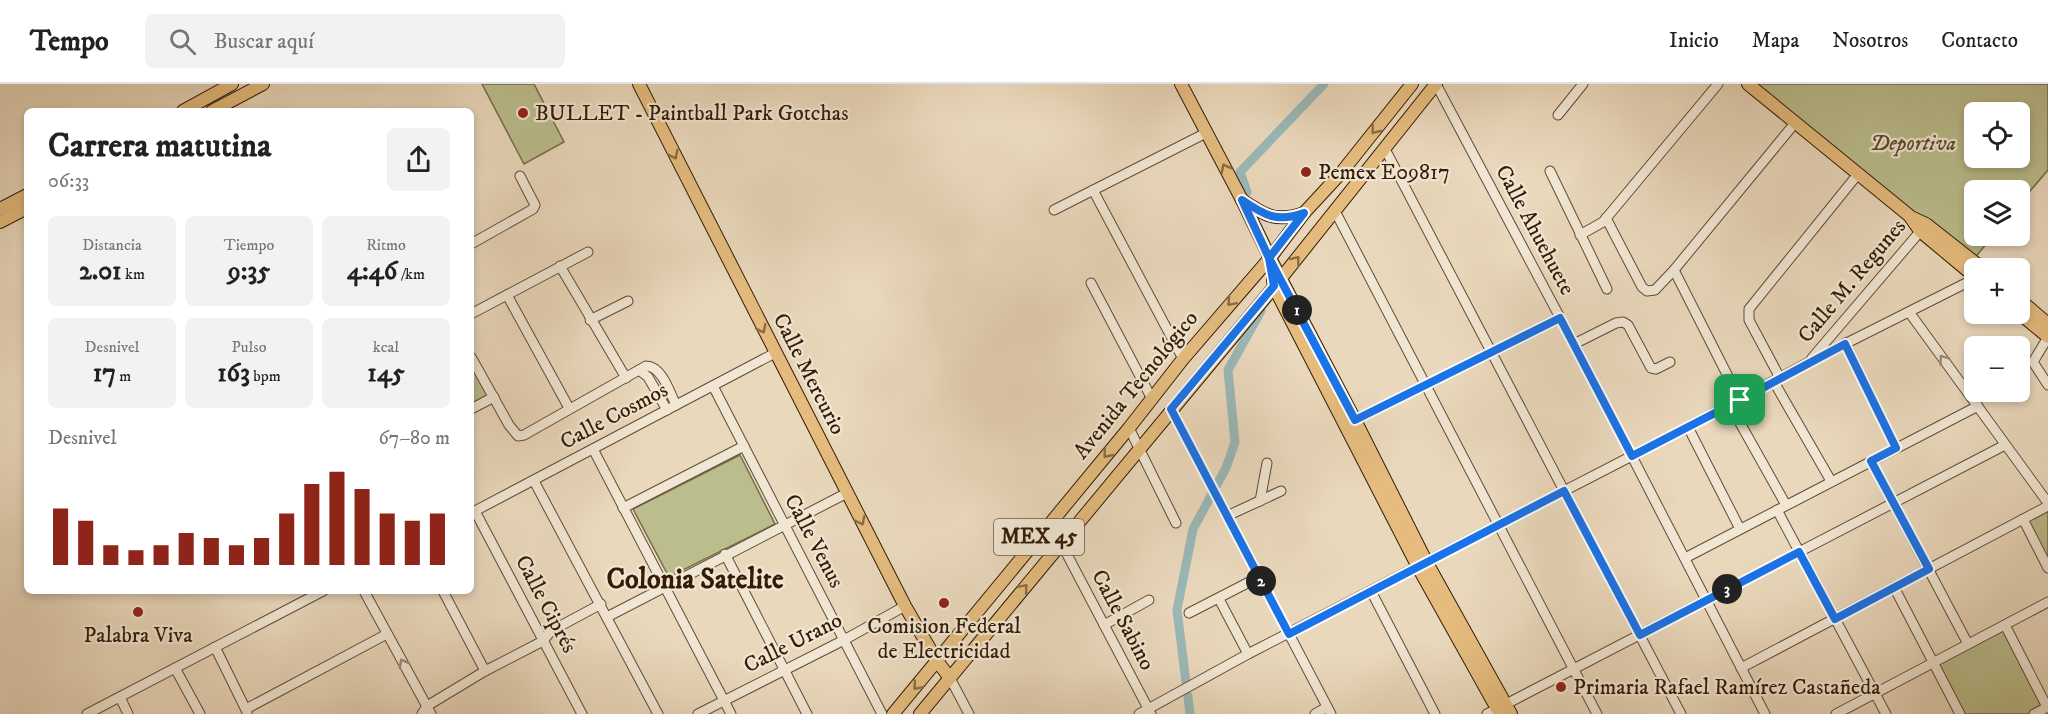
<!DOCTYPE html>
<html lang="es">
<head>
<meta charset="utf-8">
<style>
	body { margin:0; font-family:"IM FELL DW Pica",serif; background:#f2f2f2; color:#222; height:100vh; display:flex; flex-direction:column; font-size:22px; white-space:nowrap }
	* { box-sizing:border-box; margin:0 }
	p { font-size:20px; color:#767676 }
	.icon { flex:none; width:33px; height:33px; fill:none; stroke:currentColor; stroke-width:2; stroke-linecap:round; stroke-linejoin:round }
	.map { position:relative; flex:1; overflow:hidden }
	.side { position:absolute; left:24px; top:24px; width:450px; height:486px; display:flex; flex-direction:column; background:#fff; border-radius:9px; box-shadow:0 3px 9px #0003 }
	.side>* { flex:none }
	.controls { position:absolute; left:1964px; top:18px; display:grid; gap:12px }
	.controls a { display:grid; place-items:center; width:66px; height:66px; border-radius:9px; background:#fff; box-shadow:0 3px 9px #0003; font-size:30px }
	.pin { position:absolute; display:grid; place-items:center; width:51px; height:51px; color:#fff; margin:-26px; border-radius:12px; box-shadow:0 3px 9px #0006 }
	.km { position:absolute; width:30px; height:30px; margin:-15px; border-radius:50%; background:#222; color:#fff; font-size:16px; line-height:30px; text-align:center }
	.round { display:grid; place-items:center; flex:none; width:63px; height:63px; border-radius:9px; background:#f2f2f2 }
	.overview { display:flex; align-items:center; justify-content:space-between; height:102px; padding:0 24px }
	h1 { font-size:33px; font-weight:700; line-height:45px }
	.figures { display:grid; grid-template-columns:repeat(3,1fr); gap:9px; height:102px; padding:6px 24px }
	.figures div { display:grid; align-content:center; border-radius:9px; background:#f2f2f2; text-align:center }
	.figures b { font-size:26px; font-weight:700 }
	.figures small { font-size:16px; font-weight:400 }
	.figures p { font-size:16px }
	.chart { height:168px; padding:12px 24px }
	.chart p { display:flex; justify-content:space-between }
	.chart svg { width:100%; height:108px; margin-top:6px; stroke:#8f2418; stroke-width:6 }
	header { display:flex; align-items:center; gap:36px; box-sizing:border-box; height:84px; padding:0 30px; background:#fff; border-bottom:2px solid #e0e0e0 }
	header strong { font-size:28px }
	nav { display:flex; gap:33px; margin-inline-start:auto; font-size:21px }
	.search { width:420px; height:54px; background:#f2f2f2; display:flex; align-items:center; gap:15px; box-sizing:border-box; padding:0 21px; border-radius:9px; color:#767676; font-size:22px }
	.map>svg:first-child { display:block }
</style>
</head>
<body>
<header>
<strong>Tempo</strong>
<div class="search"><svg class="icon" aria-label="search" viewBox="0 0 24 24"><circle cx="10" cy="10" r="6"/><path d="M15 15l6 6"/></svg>Buscar aquí</div>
<nav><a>Inicio</a><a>Mapa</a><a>Nosotros</a><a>Contacto</a></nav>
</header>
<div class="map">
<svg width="2048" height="630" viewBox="0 0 2048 630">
	<rect width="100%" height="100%" fill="#ead8bc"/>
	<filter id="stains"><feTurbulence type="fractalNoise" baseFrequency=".00333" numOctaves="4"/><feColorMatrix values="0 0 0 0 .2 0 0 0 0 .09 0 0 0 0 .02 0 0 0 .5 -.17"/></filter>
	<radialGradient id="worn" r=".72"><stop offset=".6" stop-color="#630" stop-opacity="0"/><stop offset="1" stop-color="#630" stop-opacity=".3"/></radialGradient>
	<g fill="#bbbd8d" stroke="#766c4a" stroke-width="1.5" fill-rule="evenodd">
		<path d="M482,0h52l30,58 -40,22z"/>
		<path d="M1748,0h300v86l-29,34v-14h-45v46h19l-21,25zM1974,28h45v46h-45z"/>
		<path d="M471,273l23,40 -23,12z"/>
		<path d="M740,371l35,69 -106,53 -36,-68z"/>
		<path d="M2048,422v62l-25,-49z"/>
		<path d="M2005,541l42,82 -13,7h-74l-27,-52z"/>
	</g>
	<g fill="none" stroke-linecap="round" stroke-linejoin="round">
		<g stroke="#9ab8b7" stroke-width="9">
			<path d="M1247,108l-7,-20 84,-88"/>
			<path d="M1186,598l-9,-72 16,-81 33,-61 9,-26 -7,-72 33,-59"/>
			<path d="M1188,612l2,18"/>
		</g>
		<defs>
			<g id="minor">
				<path d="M1436,0l138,260 191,370"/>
				<path d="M1558,31l25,-31"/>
				<path d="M1385,65l296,565"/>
				<path d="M1550,87l57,118"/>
				<path d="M1093,106l90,169"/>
				<path d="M1054,126l152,-77"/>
				<path d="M1335,127l262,503"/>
				<path d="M1606,134l36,69 5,4 8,-1 19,-20 121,-147"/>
				<path d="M1580,151l23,-13 115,-138"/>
				<path d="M471,160l62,-35 2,-4 -15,-29"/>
				<path d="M560,182l66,112"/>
				<path d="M1674,186l66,130"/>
				<path d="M1091,199l61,116"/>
				<path d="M507,211l62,113"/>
				<path d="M1909,228l139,191"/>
				<path d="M471,230l117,-62"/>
				<path d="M590,236l38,-19"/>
				<path d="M2048,253l-15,25 15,23"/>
				<path d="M1845,259l51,105"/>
				<path d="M1574,260l42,-21 7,-1 5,3 23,43 5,1 14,-7"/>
				<path d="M471,273l38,68 9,11 6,-1 122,-69c16,0 24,27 30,39"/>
				<path d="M1812,274l112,-131"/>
				<path d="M639,286l9,7 19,33"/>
				<path d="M1780,294l-31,-58v-11l109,-135"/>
				<path d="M1774,298l57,99"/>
				<path d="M713,302l169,328"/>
				<path d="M1730,321l56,100"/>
				<path d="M471,325l23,-12"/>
				<path d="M1171,325l160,305"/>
				<path d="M1355,336l205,-102"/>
				<path d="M1688,343l52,102"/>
				<path d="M1129,344l47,95"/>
				<path d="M593,365l138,265"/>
				<path d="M1871,377l97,183"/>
				<path d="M534,397l124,233"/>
				<path d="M1260,417l7,-38"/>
				<path d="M623,424l121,-62"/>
				<path d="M1777,426l109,204"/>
				<path d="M475,427l107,203"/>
				<path d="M471,429l304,-160"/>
				<path d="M1227,432l54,-25"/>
				<path d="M2023,435l25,49"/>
				<path d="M1061,459l90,171"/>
				<path d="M725,470l82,160"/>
				<path d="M1685,474l293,-152"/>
				<path d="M1894,503l66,127"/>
				<path d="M364,507l67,123"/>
				<path d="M443,507l42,80"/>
				<path d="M1371,507l64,123"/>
				<path d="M1219,515l29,55"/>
				<path d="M1189,529l70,-36"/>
				<path d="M607,533l240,-124"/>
				<path d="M1104,541l45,-25"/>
				<path d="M2005,541l42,82"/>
				<path d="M215,563l32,65"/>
				<path d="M175,584l25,46"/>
				<path d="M1741,584l307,-162"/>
				<path d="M950,594l19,36"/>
				<path d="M120,613l8,17"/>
				<path d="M246,625l141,-75"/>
				<path d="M87,630l236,-123"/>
				<path d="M422,630l5,-8 58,-35 58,-30 8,-10 50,-27"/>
				<path d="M698,630l146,-74 61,-34"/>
				<path d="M1139,630l109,-60 440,-227 121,-65 165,-83"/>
				<path d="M1315,630l12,-7"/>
				<path d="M1487,630l518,-269"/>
				<path d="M1836,630l212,-112"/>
				<path d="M2034,630l14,-7"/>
			</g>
			<g id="major">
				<path d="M639,0l266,522 32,55 13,17"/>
				<path d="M1181,0l61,116 28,58 85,162 72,143 84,151"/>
				<path d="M1748,0l163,133 15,7 56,44"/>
				<path d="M183,27l49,-27"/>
				<path d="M212,27l51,-27"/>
				<path d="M1242,116c22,15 34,23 62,13"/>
				<path d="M0,125l27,-14"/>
				<path d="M1911,134l9,13 54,45"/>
				<path d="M0,138l27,-14"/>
				<path d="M1273,196l1,7 144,280 82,147"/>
				<path d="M2019,215l29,25"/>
				<path d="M2019,229l29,24"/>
				<path d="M893,630l236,-286 54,-69 87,-101 34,-45 37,-40 71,-89"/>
				<path d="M920,630l354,-427 162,-203"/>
			</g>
		</defs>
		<use href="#minor" stroke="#604b34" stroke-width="11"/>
		<use href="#major" stroke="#321c06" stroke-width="14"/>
		<use href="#minor" stroke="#f1e6d3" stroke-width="9"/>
		<use href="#major" stroke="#e5bc7e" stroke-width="12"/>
	</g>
	<defs><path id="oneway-chevron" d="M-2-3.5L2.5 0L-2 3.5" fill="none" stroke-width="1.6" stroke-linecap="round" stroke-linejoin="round" transform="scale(1.5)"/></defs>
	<g stroke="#8c6c42">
		<use href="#oneway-chevron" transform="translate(1375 46) rotate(128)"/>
		<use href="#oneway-chevron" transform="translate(674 71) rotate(63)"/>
		<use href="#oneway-chevron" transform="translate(1225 84) rotate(-118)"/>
		<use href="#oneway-chevron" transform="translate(1296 176) rotate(-52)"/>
		<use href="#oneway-chevron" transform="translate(1231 218) rotate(131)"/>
		<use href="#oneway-chevron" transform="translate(762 245) rotate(63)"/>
		<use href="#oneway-chevron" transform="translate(1107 370) rotate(129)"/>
		<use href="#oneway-chevron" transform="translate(861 437) rotate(63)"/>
		<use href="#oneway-chevron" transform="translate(1024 504) rotate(-50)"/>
		<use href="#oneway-chevron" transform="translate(917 602) rotate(130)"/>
	</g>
	<g stroke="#9b8b77">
		<use href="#oneway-chevron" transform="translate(1943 275) rotate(-126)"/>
		<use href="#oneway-chevron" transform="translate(403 579) rotate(-119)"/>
	</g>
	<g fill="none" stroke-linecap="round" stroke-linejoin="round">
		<defs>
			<path id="route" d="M1740,316l-108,56 -72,-138 -205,102 -86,-162 -27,-58c22,15 35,23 62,13l-35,45 5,28 -103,123 118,225 275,-143 76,144 159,-83 36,67 94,-50 -58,-108 25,-13 -51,-104 -105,56"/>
		</defs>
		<use href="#route" stroke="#fff" stroke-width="12"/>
		<use href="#route" stroke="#1a73e8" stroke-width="8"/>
	</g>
	<g fill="#8f2418" stroke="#f1e6d3" stroke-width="2">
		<circle cx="523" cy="29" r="6"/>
		<circle cx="1306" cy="88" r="6"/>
		<circle cx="944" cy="519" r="6"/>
		<circle cx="138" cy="528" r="6"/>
		<circle cx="1561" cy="603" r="6"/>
	</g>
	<g text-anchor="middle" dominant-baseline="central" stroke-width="4.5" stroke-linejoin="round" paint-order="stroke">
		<rect fill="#f1e6d3" stroke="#6b5944" stroke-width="1.5" x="994" y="435" width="90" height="36" rx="4.5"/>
		<g font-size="21" font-weight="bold" fill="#321c06">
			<text x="1039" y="453">MEX 45</text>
		</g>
		<g font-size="22" fill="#321c06" stroke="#f1e6d3" text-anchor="start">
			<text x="535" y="29">BULLET - Paintball Park Gotchas</text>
			<text x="1318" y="88">Pemex E09817</text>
			<text x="944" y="542" text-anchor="middle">Comision Federal<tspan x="944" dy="25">de Electricidad</tspan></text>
			<text x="138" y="551" text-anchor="middle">Palabra Viva</text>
			<text x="1573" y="603">Primaria Rafael Ramírez Castañeda</text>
		</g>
		<g font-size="22" font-style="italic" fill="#5b4c2e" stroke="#f1e6d3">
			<text x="1913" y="59">Deportiva</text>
		</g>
		<g font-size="22" fill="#321c06" stroke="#f1e6d3">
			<text transform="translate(1535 146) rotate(62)">Calle Ahuehuete</text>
			<text transform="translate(1852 197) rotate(-50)">Calle M. Regunes</text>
			<text transform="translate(809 290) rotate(63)">Calle Mercurio</text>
			<text transform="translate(1136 301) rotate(-51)">Avenida Tecnológico</text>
			<text transform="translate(614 332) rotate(-28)">Calle Cosmos</text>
			<text transform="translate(814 457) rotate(62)">Calle Venus</text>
			<text transform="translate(546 520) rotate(62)">Calle Ciprés</text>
			<text transform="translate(1123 536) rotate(62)">Calle Sabino</text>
			<text transform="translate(793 559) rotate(-27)">Calle Urano</text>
		</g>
		<g font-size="28" font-weight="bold" fill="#321c06" stroke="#f1e6d3">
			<text x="695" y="495">Colonia Satelite</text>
		</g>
	</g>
	<rect width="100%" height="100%" filter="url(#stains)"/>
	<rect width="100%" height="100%" fill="url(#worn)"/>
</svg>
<div class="controls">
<a><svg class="icon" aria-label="locate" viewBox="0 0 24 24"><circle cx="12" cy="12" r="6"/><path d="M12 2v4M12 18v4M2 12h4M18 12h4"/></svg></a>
<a><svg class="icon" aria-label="layers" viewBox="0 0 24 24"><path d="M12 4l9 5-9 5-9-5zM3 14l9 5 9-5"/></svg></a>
<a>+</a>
<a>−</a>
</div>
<div class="pin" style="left:1740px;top:316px;background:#1e9e55"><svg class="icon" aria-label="arrive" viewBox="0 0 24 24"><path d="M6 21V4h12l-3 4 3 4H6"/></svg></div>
<b class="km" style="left:1297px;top:226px">1</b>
<b class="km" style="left:1261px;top:497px">2</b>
<b class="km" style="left:1727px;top:505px">3</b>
<section class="side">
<div class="overview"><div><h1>Carrera matutina</h1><p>06:33</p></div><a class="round"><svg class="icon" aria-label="share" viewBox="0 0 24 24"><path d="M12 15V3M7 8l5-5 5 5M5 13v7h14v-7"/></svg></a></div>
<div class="figures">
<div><p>Distancia</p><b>2.01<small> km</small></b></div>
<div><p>Tiempo</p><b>9:35</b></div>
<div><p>Ritmo</p><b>4:46<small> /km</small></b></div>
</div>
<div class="figures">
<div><p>Desnivel</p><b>17<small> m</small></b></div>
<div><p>Pulso</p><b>163<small> bpm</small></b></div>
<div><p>kcal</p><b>145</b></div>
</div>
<div class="chart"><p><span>Desnivel</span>67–80 m</p>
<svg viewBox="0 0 160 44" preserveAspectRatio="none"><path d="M5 44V21M15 44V26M25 44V36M35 44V38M45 44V36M55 44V31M65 44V33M75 44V36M85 44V33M95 44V23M105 44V11M115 44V6M125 44V13M135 44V23M145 44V26M155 44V23"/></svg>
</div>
</section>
</div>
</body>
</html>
